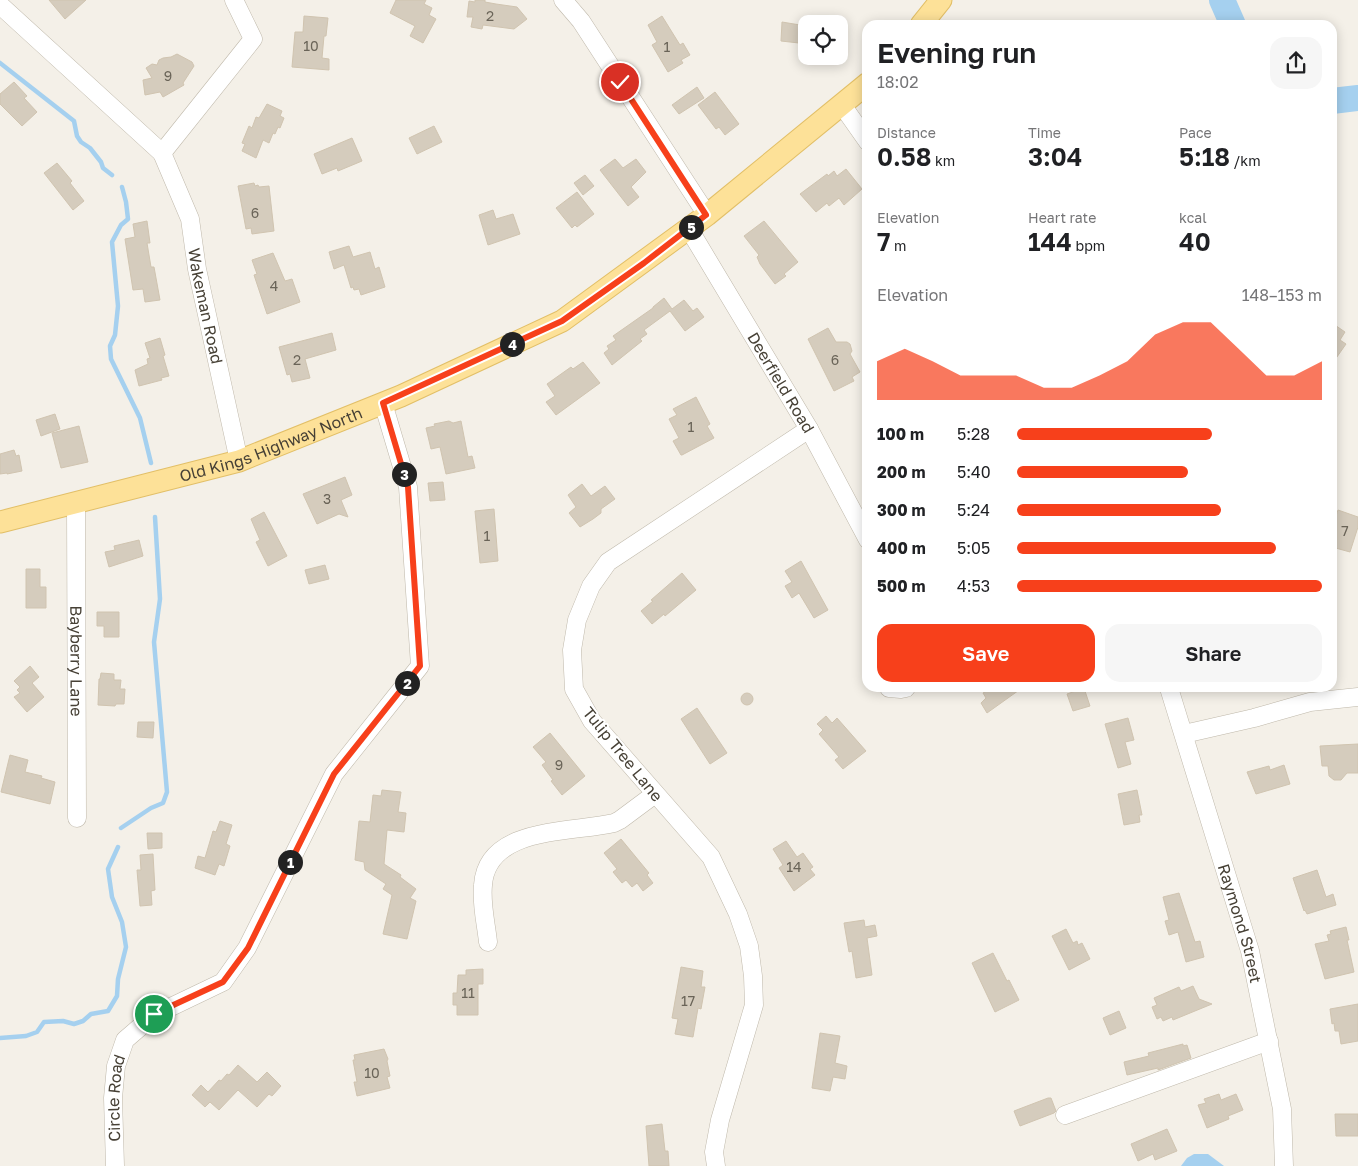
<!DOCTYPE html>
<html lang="en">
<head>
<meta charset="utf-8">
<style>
	body { margin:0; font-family:"Golos Text",sans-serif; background:#f6f6f6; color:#202124; height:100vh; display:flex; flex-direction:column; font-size:19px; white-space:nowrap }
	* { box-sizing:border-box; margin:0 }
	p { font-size:16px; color:#757577 }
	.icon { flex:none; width:28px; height:28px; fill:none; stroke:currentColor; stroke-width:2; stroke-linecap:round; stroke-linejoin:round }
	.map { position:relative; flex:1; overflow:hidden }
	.drawer { position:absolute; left:862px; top:20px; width:475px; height:672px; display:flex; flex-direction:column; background:#fff; border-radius:15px; box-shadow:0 2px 12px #0003 }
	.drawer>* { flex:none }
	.fabs { position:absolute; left:798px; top:15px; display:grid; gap:10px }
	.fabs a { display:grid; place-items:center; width:50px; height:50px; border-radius:10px; background:#fff; box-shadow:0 2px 12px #0003; font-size:25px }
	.pin { position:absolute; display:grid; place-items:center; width:42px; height:42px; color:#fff; margin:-21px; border:2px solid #fff; border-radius:50%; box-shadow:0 1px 5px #0007 }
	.km { position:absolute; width:25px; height:25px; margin:-12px; border-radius:50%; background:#222; color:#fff; font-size:14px; line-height:25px; text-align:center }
	.round { display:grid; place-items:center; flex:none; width:52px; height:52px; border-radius:15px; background:#f6f6f6 }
	.summary { display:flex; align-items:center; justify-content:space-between; height:85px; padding:0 15px }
	h1 { font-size:28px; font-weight:600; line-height:38px }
	.stats { display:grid; grid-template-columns:repeat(3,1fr); gap:8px; height:85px; padding:5px 15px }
	.stats div { display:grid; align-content:center }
	.stats b { font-size:25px; font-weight:600 }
	.stats small { font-size:14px; font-weight:400 }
	.stats p { font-size:14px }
	.chart { height:140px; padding:10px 15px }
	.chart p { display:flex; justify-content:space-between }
	.chart svg { width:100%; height:90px; margin-top:5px; fill:#f7401b; opacity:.7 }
	.action { display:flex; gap:10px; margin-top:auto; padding:10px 15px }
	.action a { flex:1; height:58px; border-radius:15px; background:#f7401b; color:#fff; font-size:20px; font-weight:600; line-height:58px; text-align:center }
	.action a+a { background:#f6f6f6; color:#202124 }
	ul { padding:0 15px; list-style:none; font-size:16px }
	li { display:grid; grid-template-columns:80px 60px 1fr; align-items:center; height:38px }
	li i { height:12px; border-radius:6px; background:#f7401b }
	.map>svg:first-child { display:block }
</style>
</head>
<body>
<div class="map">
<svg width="1358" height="1166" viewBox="0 0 1358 1166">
	<rect width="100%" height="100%" fill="#f4f0e8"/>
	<path fill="#a5d0ef" d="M1194,1154h14l16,12h-43l6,-8z"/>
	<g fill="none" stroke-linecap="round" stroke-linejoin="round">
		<g stroke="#a5d0ef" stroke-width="4.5">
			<path d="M0,63l74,58 3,15 4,6 9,6 11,14 2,6 9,7"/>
			<path d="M122,187l4,15 2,17 -7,6 -9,17 6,64 -3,29 -5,11 1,13 29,59 11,45"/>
			<path d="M121,828l30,-20 12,-5 4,-11 -13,-150 6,-43 -5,-82"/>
			<path d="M0,1038l26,-2 11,-4 7,-10 19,-1 11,3 9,-3 8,-7 17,-3 9,-15 1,-17 8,-32 -4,-25 -10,-25 -4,-28 10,-22"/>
		</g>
		<g stroke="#a5d0ef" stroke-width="26">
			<path d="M1222,0l11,25"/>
			<path d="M1332,101l26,-3"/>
		</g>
	</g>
	<g fill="#d5ccbd" stroke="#d0c4b0">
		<path d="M49,0h37l-21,19z"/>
		<path d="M396,0h30l-2,4 8,4 -3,7 7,4 -13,24 -13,-7 5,-10 -25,-13z"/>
		<path d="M475,0h10v2l11,2 21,3 10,12 -13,10 -31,-4 -1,4 -11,-2 2,-10h-6l2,-16 6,1z"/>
		<path d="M304,16l24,2 -2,18h-2l-2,22 7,1v11l-37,-3 3,-35h8z"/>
		<path d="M662,16l18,29 3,-2 7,12 -9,5 2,3 -15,9 -16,-27 5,-3 -9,-17z"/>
		<path d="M782,22l24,4v26l-7,-9 -18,-2z"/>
		<path d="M177,54l15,8 2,4 -11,17 1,2 -21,12 -3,-5 -15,3 -2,-15 9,-2 -6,-10 6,-4 5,1 2,-5 4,-2 8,-1z"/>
		<path d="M14,82l13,14 -3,2 13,14 -15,14 -22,-22v-10z"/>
		<path d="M697,87l7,11 -25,16 -7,-9z"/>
		<path d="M715,92l24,32 -14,11 -6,-8 -3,2 -18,-24z"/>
		<path d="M267,104l15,7 -2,5 4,2 -4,10 -2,-1 -3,7 -2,-1 -4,10 -6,-3 -7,18 -14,-7 3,-7 -3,-1 7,-17 3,2 4,-11 3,1z"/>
		<path d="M434,126l8,16 -25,12 -8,-16z"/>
		<path d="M352,138l10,23 -24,10 -1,-3 -15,6 -8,-20z"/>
		<path d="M615,159l8,9 13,-9 10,13 -15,15 8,10 -11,9 -28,-36z"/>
		<path d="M57,163l15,18 -2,2 14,18 -11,9 -29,-37z"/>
		<path d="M846,169l16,20 -18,16 -5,-7 -10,8 -2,-3 -11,9 -16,-18 27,-20 1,2 6,-5 3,5z"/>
		<path d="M585,175l9,11 -11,9 -9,-12z"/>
		<path d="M254,183l1,3 3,-1 1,2 10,-1 5,45 -22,3 -1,-6 -5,1 -8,-43z"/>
		<path d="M577,192l17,22 -17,13 -2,-2 -3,3 -16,-20z"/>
		<path d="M493,210l3,9 17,-5 7,20 -32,11 -9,-30z"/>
		<path d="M147,221l3,22h-3l4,24h3l6,33 -15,2 -2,-13 -10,1 -8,-51 10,-2 -2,-13z"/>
		<path d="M764,221l34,41 -14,12 2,2 -11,8 -15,-20 -3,-7 2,-2 -15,-19z"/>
		<path d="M349,246l4,11 17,-5 5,17 4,-2 6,20 -24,8 -2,-6 -5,1 -1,-3 -2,1 -7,-23 -10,4 -5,-17z"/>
		<path d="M273,253l12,28 7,-2 8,23 -33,12 -13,-39 3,-1 -5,-14z"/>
		<path d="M664,298l8,11 12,-9 9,11 4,-3 7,9 -19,14 -15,-20 -26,19 3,4 -7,5 2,2 -30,24 -8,-12 5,-4 -2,-3 9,-6 -3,-4 40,-28v-1z"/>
		<path d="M1332,323l13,9 -5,8 6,4 -14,20z"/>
		<path d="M828,328l8,14h11l3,2 2,7 -2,3 10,18 -8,5 2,4 -20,10 -26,-52z"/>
		<path d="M332,333l4,17 -31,9 5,19 -18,4 -2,-8 -3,1 -8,-28z"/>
		<path d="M160,338l5,17 -2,1 6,20 -8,2 1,2 -23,6 -4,-16 13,-6 -1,-5 3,-1 -5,-15z"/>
		<path d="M583,362l17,21 -44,32 -10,-13 9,-6 -8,-12 24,-17 2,2z"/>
		<path d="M696,397l14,27 -3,2 7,12 -32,17h-1l-8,-14 6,-3 -10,-19 8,-4 -4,-6z"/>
		<path d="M55,414l5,15 -19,7 -5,-16z"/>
		<path d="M449,421l4,2 8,-2 7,36 4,-1 3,12 -29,6 -6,-27 -9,2 -5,-21 9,-2 -1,-2z"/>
		<path d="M79,426l9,36 -27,6 -9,-35z"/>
		<path d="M14,450l2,6 3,-1 3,16 -15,3v-1l-7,1v-20z"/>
		<path d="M345,477l7,18 -11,5 7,17 -9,-3 -22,10 -14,-30z"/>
		<path d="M443,482l2,18 -15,1 -2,-18z"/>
		<path d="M582,484l9,12 14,-10 10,13 -14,10v4l-8,6 -13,8 -11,-14 7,-6 -8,-12z"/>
		<path d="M494,509l4,52 -18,2 -5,-52z"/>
		<path d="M1338,510l20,7v10l-8,25 -18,-5 4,-14 -4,-1v-5z"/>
		<path d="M264,512l23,44 -19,10 -12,-24 4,-2 -9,-21z"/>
		<path d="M139,540l4,16 -34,11 -4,-15 10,-2 -1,-4z"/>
		<path d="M801,561l27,49 -14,8 -15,-25 -7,5 -7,-12 7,-4 -7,-11z"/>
		<path d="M325,565l4,14 -20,5 -4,-14z"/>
		<path d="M26,569h14v18h6v21h-20z"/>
		<path d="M682,573l14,17 -31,26 -1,-2 -12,10 -11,-13 12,-10 -2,-1z"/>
		<path d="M97,612h22v25h-15v-11h-7z"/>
		<path d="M30,666l9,11 -7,6 12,14 -17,15 -13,-15 6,-4 -3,-3 3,-3 -6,-6z"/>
		<path d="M101,673l13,1v6h7l-1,9h5l-1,15h-8l-1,2 -17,-1 1,-26h1z"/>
		<path d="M992,688h30l-35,25 -6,-10 5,-5 -3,-5z"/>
		<path d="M1084,688l6,18 -17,5 -6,-17z"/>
		<circle cx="747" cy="699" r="6"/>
		<path d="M697,708l30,45 -17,11 -29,-45z"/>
		<path d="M826,716l6,7 5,-5 29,33 -23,18 -8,-9 4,-3 -20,-23 4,-4 -6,-6z"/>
		<path d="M1128,718l6,22 -9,2 6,22 -13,4 -13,-44z"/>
		<path d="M138,722h16l-1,16 -16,-1z"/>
		<path d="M550,733l35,43 -23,19 -11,-14 2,-1 -11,-15 4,-3 -13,-15z"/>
		<path d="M1358,744v29h-11l-6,7h-7l-5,-4 -1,-10h-6l-2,-20z"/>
		<path d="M10,755l18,5 -3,12 17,4 -1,2 14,4 -5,22 -49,-12z"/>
		<path d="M1284,765l6,19 -34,10 -9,-22 22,-6 1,4z"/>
		<path d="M382,790l19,2 -3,20 8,1 -2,19 -17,-2 -3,34 17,11 -1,2 16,12 -6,9 6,3 -9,38 -24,-5 9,-39 -9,-6 3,-5 -21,-14 -1,-8 -9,-2 4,-39 11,1 3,-27 8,1z"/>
		<path d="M1137,790l5,25h-3l1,7 -16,3 -6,-31z"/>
		<path d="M220,821l12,4 -6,19 4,2 -6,20 -5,-2 -4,11 -20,-7 3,-12 7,2 8,-27 3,1z"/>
		<path d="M147,833h15v15l-14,1z"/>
		<path d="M621,839l28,34 -2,2 6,8 -10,8 -6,-8 -5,4 -6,-7 -4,3 -9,-11 4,-3 -13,-16z"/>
		<path d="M786,841l11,16 6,-4 10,14 -3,2 5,6 -21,16 -15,-23 4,-3 -10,-16z"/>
		<path d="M153,854l2,36 -4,1 1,14 -12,1 -3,-36h4l-1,-15z"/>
		<path d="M1317,870l9,27 7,-3 3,11 -29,9 -2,-4 -1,1 -11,-33z"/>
		<path d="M1179,893l16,49 5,-1 4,16 -18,5 -8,-30 -9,3 -4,-14 4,-1 -6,-23z"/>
		<path d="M864,920l1,7 10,-2 2,11 -10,2 5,37 -16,3 -4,-27 -3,1 -5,-29z"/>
		<path d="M1346,927l3,13h-2l7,32 -29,7 -10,-35 14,-3 -2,-6 4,-1 -1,-3z"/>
		<path d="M1066,929l7,14 4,-2 1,4 4,-2 8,16 -21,11 -17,-34z"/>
		<path d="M993,953l14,28 2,-1 10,20 -24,12 -23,-49z"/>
		<path d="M681,967l22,4 -2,16h4l-4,22 -3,-1 -5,29 -18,-3 3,-15 -6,-1z"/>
		<path d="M483,969v15h-5v31h-21v-10h-4v-12h4l1,-18h8v-5z"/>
		<path d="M1193,986l6,13 13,5 -39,16 -1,-3 -9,4 -2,-4 -4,2 -5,-12 5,-2 -3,-7 25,-11 2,4z"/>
		<path d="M1358,1004v37l-17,3 -2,-13h-4l-1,-8 -2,1 -2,-15z"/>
		<path d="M1119,1011l7,17 -16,7 -7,-17z"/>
		<path d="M820,1033l20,3 -5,27 12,3 -2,13 -12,-2 -3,14 -18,-3z"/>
		<path d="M1183,1044v2l4,-1 4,13 -33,12v-2l-31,7 -3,-13 25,-6 -1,-3z"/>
		<path d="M384,1049l4,10 -1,2 3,15 -3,1 3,11 -33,8 -3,-14h3l-4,-22h2l-1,-5z"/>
		<path d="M238,1065l19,17 10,-10 14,14 -9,10 -3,-2 -12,13 -19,-17 -19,20 -9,-8 -5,5 -13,-12 9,-10 7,7 11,-12 2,1 6,-7 2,1z"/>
		<path d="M1219,1094l2,6 15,-6 7,16 -15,6 1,3 -22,9 -9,-23 8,-2 -2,-4z"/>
		<path d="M1048,1098h3l5,13 -2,2 -34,13 -6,-15z"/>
		<path d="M1335,1114h23v22h-22z"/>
		<path d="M662,1124l3,27h3l1,15h-20l-3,-40z"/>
		<path d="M1167,1129l10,22 -22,9 -2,-6 -15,7 -7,-17z"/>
	</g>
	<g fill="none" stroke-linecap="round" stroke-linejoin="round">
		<defs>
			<g id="minor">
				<path d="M563,0l18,21 126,194"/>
				<path d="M0,5l162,148 91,-114 -19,-39"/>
				<path d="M842,105l26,37"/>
				<path id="s1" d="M162,153l28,66 7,50 42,192"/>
				<path id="s2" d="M689,229l120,200 59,111"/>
				<path id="s3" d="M76,503l1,315"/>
				<path d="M889,688l12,1 5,-1"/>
				<path id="s4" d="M1169,688l81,263 32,158 2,57"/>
				<path d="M1184,734l70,-16 56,-16 48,-5"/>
				<path d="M488,942c-2,-19 -7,-38 -5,-57 4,-59 89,-52 131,-62l6,-3 35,-26"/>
				<path d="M1065,1115l204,-74"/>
				<path id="s5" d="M115,1166l-2,-68 3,-32 9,-26 29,-25 69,-33 24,-34 87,-174 86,-108 -12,-179 -25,-84"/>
				<path d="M716,1166l-2,-14 6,-32 34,-115 -1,-29 -4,-30 -11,-32 -27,-57 -119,-136 -18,-32 -2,-39 5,-30 14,-34 17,-24 201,-133"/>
			</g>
			<g id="major">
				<path d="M921,25l20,-25"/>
				<path id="s6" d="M0,522l239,-61 162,-65 161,-75 145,-106 161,-132"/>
			</g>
		</defs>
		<use href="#minor" stroke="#bfb8aa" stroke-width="19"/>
		<use href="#major" stroke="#e2bf67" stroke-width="23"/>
		<use href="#minor" stroke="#fff" stroke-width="18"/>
		<use href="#major" stroke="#fde198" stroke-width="21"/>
	</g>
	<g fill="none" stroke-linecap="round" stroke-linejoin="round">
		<defs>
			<path id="route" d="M154,1014l69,-32 25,-34 86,-174 86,-108 -12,-179 -25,-84 179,-82 82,-58 62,-48 -86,-133"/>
		</defs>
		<use href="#route" stroke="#fff" stroke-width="10"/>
		<use href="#route" stroke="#f7401b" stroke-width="6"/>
	</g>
	<g text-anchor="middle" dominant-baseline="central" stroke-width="4" stroke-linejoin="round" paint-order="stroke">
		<g font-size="14" fill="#6a6458">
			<text x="490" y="15">2</text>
			<text x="311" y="45">10</text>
			<text x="667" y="46">1</text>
			<text x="168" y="75">9</text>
			<text x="255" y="212">6</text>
			<text x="274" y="285">4</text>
			<text x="297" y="359">2</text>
			<text x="835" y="359">6</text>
			<text x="691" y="426">1</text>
			<text x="327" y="498">3</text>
			<text x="1345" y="530">7</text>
			<text x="487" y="535">1</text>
			<text x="559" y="764">9</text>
			<text x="794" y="866">14</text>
			<text x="468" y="992">11</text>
			<text x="688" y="1000">17</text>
			<text x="372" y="1072">10</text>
		</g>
		<g font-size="16" fill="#474136" stroke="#fff">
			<text stroke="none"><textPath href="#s1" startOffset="160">Wakeman Road</textPath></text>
			<text stroke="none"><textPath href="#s2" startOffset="179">Deerfield Road</textPath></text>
			<text stroke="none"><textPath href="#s6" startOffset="282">Old Kings Highway North</textPath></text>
			<text stroke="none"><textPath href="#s3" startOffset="158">Bayberry Lane</textPath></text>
			<text transform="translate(623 754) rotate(51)">Tulip Tree Lane</text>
			<text stroke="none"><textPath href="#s4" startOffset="246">Raymond Street</textPath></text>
			<text stroke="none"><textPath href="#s5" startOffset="68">Circle Road</textPath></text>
		</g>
	</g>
</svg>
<div class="fabs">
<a><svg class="icon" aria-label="locate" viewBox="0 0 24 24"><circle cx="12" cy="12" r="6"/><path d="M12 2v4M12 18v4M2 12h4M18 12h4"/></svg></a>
</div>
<div class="pin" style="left:154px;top:1014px;background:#1e9e55"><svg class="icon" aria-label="arrive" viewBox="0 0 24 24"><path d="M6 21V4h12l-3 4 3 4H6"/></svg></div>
<div class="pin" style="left:620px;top:82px;background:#d93025"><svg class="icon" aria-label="check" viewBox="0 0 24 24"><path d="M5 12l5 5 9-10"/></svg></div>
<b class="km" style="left:290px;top:862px">1</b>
<b class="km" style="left:407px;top:683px">2</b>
<b class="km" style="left:404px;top:474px">3</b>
<b class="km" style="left:512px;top:344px">4</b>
<b class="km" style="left:691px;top:227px">5</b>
<section class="drawer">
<div class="summary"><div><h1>Evening run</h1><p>18:02</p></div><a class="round"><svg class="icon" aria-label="share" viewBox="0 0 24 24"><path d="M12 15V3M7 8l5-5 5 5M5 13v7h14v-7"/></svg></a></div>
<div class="stats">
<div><p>Distance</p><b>0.58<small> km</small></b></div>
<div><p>Time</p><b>3:04</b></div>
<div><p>Pace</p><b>5:18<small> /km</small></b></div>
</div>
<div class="stats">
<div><p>Elevation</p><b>7<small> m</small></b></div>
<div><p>Heart rate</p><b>144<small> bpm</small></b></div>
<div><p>kcal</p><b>40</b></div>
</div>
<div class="chart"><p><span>Elevation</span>148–153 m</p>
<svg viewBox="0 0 160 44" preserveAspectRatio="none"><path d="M0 44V25L10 19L20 25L30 32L40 32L50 32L60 38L70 38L80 32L90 25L100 12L110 6L120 6L130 19L140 32L150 32L160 25V44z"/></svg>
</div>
<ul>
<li><b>100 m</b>5:28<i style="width:64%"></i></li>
<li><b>200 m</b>5:40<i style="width:56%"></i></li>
<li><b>300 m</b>5:24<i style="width:67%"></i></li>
<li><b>400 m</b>5:05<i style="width:85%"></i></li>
<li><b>500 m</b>4:53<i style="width:100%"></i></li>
</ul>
<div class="action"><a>Save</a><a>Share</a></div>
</section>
</div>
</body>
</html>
